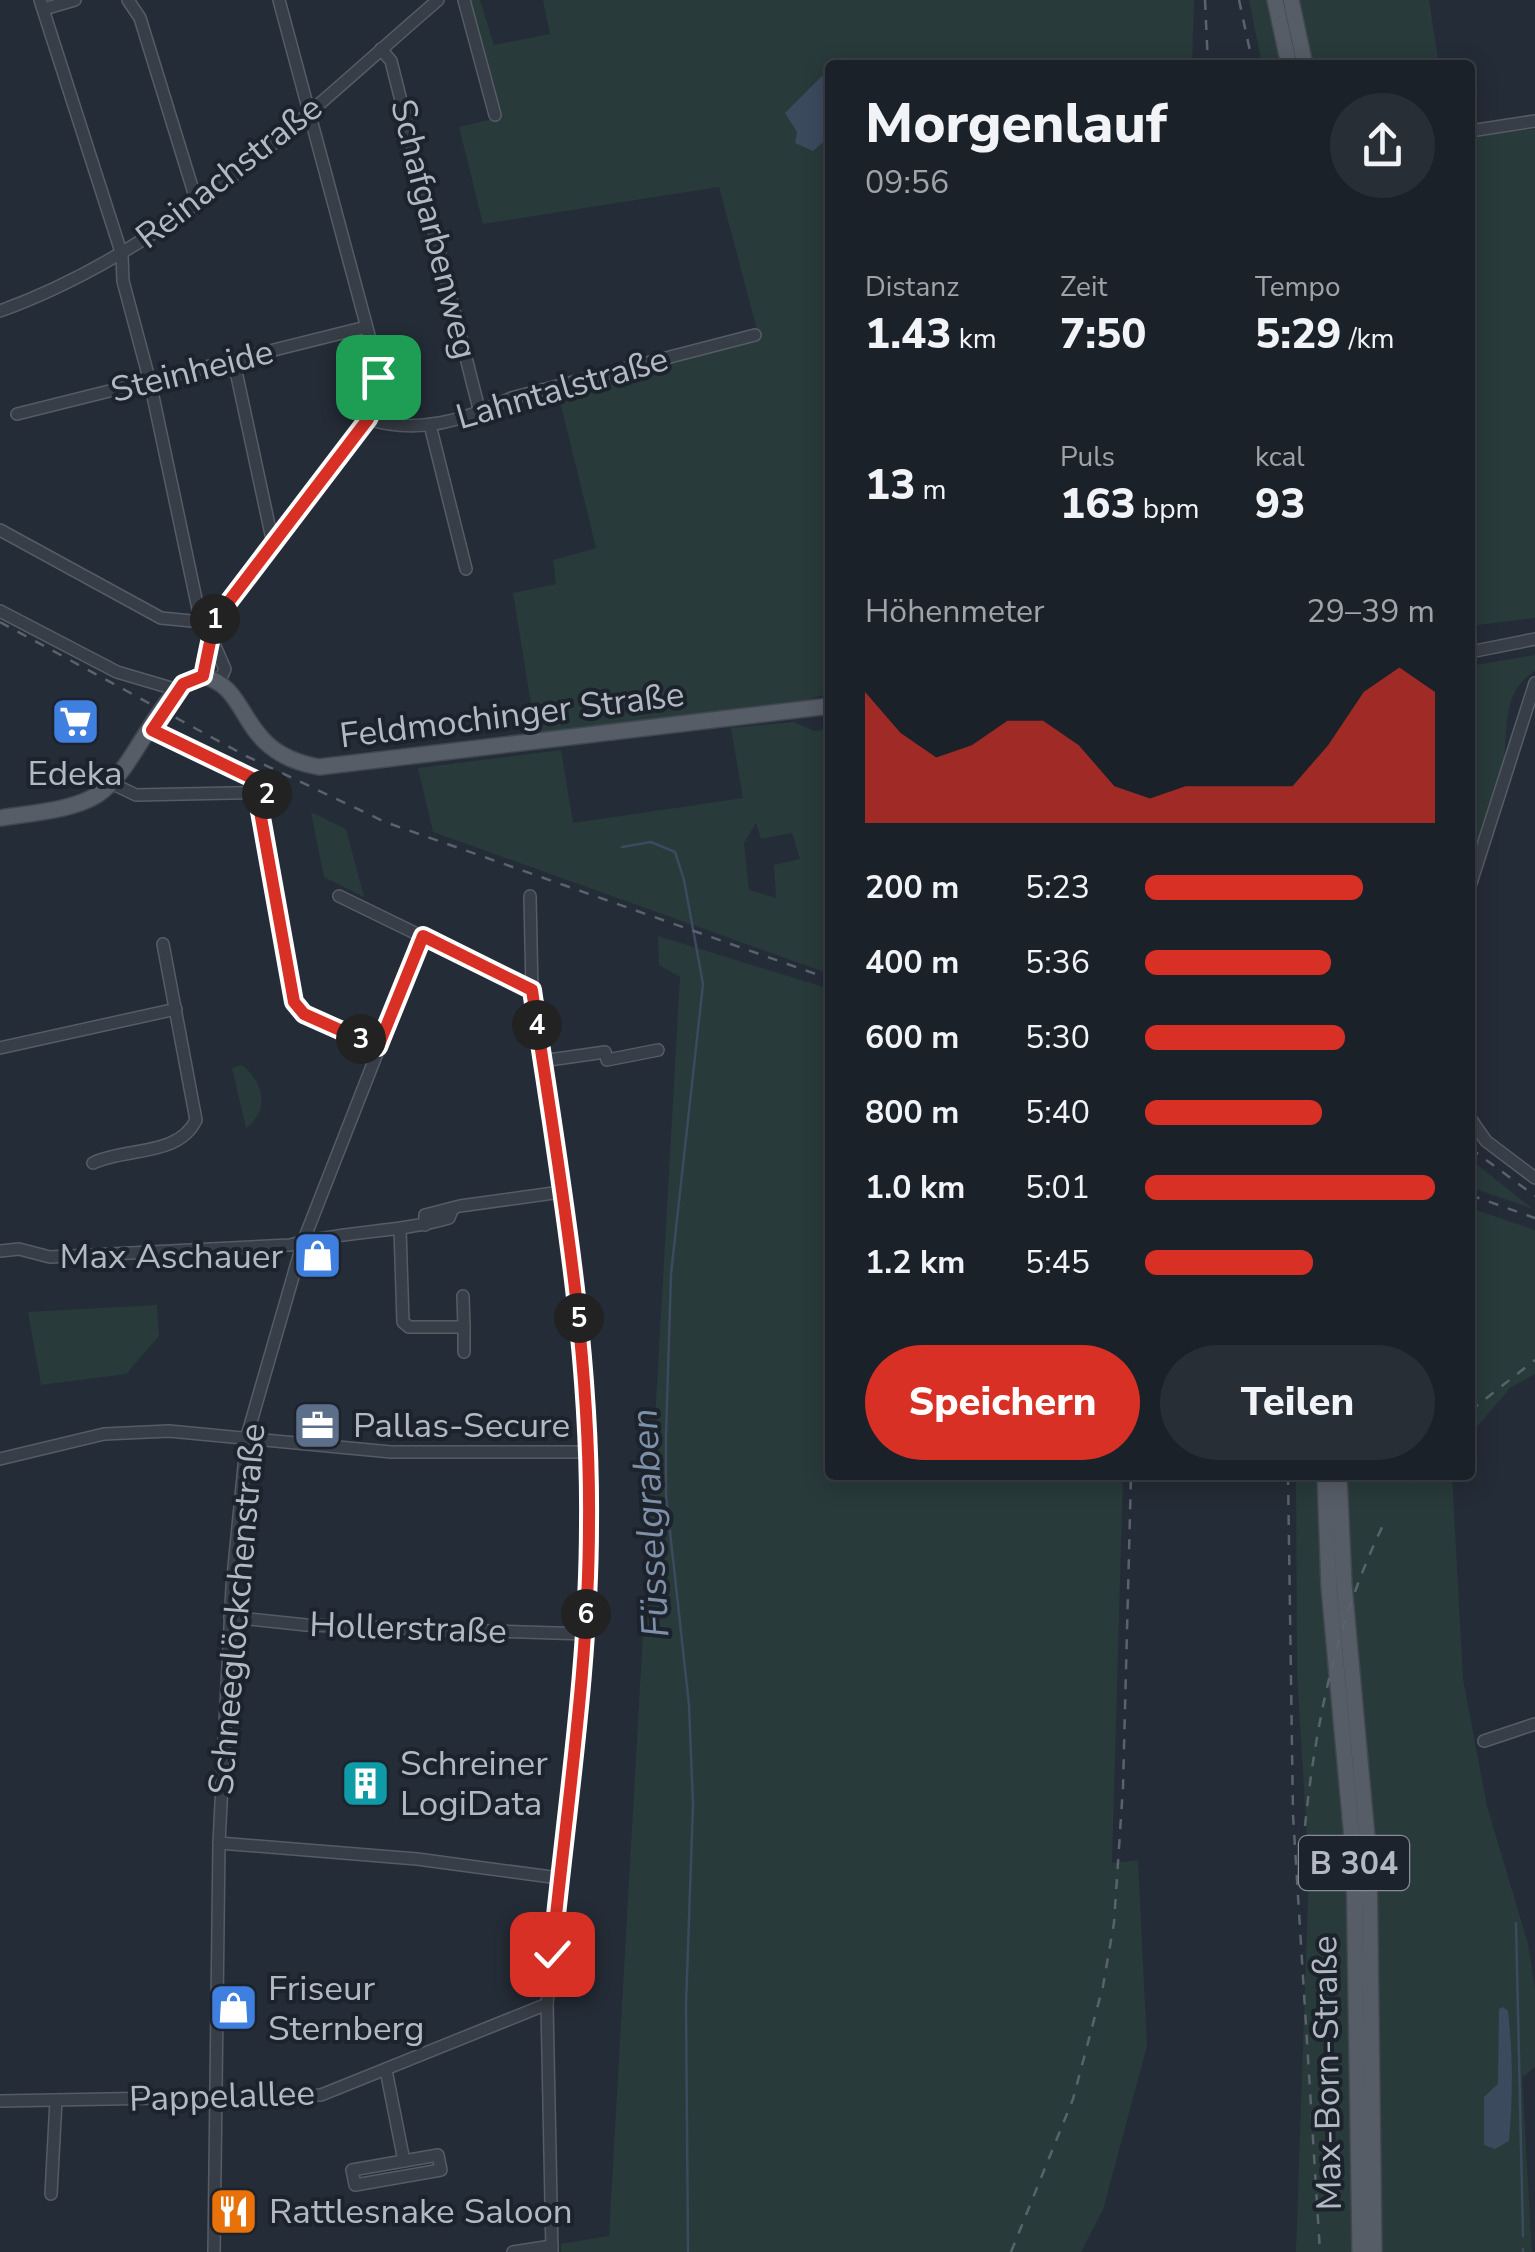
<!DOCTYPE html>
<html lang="de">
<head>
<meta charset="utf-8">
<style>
	body { margin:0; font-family:"Nunito Sans",sans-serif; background:#282e35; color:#f1f3f6; height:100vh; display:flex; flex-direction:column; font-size:38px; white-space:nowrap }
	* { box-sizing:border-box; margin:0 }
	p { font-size:32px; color:#a0a3a8 }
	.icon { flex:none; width:55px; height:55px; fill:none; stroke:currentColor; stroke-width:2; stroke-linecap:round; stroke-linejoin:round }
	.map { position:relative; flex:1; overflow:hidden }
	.sheet { position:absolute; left:825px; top:60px; width:650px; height:1420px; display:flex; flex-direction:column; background:#1b2129; border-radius:10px; box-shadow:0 5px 25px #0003,0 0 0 2px #393e46 }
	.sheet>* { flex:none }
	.pin { position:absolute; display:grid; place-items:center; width:85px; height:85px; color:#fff; margin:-42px; border-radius:20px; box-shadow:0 5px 15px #0006 }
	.km { position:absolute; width:50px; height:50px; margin:-25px; border-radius:50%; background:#222; color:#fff; font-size:28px; line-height:50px; text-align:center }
	.round { display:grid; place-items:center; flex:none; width:105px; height:105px; border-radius:52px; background:#282e35 }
	.summary { display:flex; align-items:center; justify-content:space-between; height:170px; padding:0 40px }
	h1 { font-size:55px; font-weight:800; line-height:75px }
	.figures { display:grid; grid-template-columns:repeat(3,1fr); gap:15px; height:170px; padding:10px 40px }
	.figures div { display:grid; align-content:center }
	.figures b { font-size:42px; font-weight:800 }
	.figures small { font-size:28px; font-weight:400 }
	.figures p { font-size:28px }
	.chart { height:280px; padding:20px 40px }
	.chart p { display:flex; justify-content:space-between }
	.chart svg { width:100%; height:180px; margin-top:10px; fill:#d93025; opacity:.7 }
	.cta { display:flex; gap:20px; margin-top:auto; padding:20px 40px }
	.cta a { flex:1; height:115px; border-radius:60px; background:#d93025; color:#fff; font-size:40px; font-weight:800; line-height:115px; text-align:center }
	.cta a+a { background:#282e35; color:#f1f3f6 }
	ul { padding:0 40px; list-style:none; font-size:32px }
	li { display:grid; grid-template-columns:160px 120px 1fr; align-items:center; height:75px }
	li i { height:25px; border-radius:12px; background:#d93025 }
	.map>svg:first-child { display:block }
</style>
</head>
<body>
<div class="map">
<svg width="1535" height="2252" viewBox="0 0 1535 2252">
	<rect width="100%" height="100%" fill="#242c37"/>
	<g fill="#293a3a" fill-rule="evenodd">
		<path d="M468,0h12l14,45 56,-11 -7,-34h651l-2,65h-362v628l-33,10 -261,32 -23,-142 43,-9 -3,-24 43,-12 -39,-159 202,-52 -40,-150 -236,37 -24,-97 38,-9z"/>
		<path d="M1249,0h180l10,65h-177z"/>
		<path d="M1535,129v489l-65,8v-490z"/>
		<path d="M1535,655v16c-37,23 -25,63 -33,100 -7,33 -21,66 -32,98v-203z"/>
		<path d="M793,722l22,9 15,-2v245l-397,-142 -15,-64 143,-18 12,73 170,-25 -12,-70zM756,823l5,16 31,-6 8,26 -26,6 2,33 -27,-8 -5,-47z"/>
		<path d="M311,812l35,17 18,68 -40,-20z"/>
		<path d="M658,936l172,53v486h293l-11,388 26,-3 9,186 -44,164 -22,42h-520v-8l48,-8 71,-1259 -21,-12z"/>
		<path d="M242,1065c22,17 28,46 4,63l-14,-60z"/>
		<path d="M1470,1159l63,50 -63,-22z"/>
		<path d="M1470,1208l65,22v144l-25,14 -40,47z"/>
		<path d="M157,1305l2,31 -33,38 -85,11 -13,-73z"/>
		<path d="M1296,1475h22l4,115 25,273 6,389h-57l13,-384 -12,-194z"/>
		<path d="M1347,1475h105l11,204 24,127 41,138 7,44v79l-13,11 10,174h-151l-5,-394 -26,-276z"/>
	</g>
	<g fill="#3c4a5e">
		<path d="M822,76l8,4v56l-17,15 -18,-8 2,-11 -12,-19z"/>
		<path d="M1503,2007l5,4c5,44 5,85 1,130l-14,8 -11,-4v-48l14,-13 1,-75z"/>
	</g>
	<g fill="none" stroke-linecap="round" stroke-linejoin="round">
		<g stroke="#3c4a5e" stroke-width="2.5">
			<path d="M622,847l29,-5 24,10 9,28 19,104 -32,290 -5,161v60l23,210 4,100 -7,200 2,247"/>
			<path d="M1516,1923l7,313"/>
			<path d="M1523,2249v3"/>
		</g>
		<defs>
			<g id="minor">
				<path d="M40,0l82,255 1,26 27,101 50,236"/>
				<path d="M128,0l12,18 57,185"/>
				<path d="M464,0l31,115"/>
				<path d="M44,9l31,-9"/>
				<path d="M381,49l10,12 89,352"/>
				<path d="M1470,131l65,-10"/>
				<path d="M0,311c172,-62 302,-194 438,-311"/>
				<path d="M234,362l38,177"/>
				<path d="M17,414l349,-87"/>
				<path d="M368,419c50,16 97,1 143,-21l244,-63"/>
				<path d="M430,425l36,144"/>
				<path d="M0,530l161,88 41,4"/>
				<path d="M0,611l117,61 61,18"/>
				<path d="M211,637l14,32 -6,13"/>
				<path d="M1470,652l65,-13"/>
				<path d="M203,676l8,-39 -3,-8 160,-210 10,-31 -1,-23 -98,-365"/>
				<path d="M152,729l129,63"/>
				<path d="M111,783l25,12 145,-3"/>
				<path d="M259,795l12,84 27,130 80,38"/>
				<path d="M1470,886l65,-203"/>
				<path d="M339,896l193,94"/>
				<path d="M530,896l2,94 54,386 3,117 -3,141 -39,370 5,248"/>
				<path d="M0,1048l176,-39"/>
				<path d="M542,1061l63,-9 2,8 51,-10"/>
				<path d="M1470,1118l16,23 49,37"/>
				<path d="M93,1163c33,-16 85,-6 103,-43l-33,-176"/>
				<path d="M425,1225v-10l35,-9 101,-14"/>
				<path d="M400,1229l3,93 6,5h55v25"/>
				<path d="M0,1251l19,-2 31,8 240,-12c52,-14 107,-12 159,-27l4,-10"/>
				<path d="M463,1296l1,31"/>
				<path d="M0,1459l104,-25 65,-3 222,21h196"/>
				<path d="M230,1617l76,8 280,9"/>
				<path d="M1484,1741l51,-17"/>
				<path d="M219,1843l198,16 142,19"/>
				<path d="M386,2070l18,91"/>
				<path d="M0,2101l321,-6 226,-91"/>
				<path d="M438,2155l3,15 -86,15 -3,-15z"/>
				<path d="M51,2194l5,-94"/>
				<path d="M214,2252l5,-409 13,-256 15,-151 56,-194 120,-306"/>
				<path d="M513,2252l39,-6"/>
			</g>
			<g id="major">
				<path d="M1275,0l14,65"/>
				<path d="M1291,0l14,65"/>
				<path d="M0,818c30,-5 71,-7 97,-23 41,-26 62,-111 106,-119 51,13 32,76 116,91l511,-61"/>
				<path d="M1325,1475l4,112 25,273 6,392"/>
				<path d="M1339,1475l5,110 25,274 5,393"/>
			</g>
		</defs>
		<use href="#minor" stroke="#565c65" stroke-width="14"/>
		<use href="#major" stroke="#414750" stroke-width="18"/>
		<use href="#minor" stroke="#383e47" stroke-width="11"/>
		<use href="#major" stroke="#565d67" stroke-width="15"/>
		<g stroke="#5a626e" stroke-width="2.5" stroke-dasharray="10 10" stroke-linecap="butt">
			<path d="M1205,0l3,65"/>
			<path d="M1239,0l14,65"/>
			<path d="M0,622l246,134 139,66 445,157"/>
			<path d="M1470,1148l65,48"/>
			<path d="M1470,1195l65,23"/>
			<path d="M1470,1411l65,-51"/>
			<path d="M1288,1475l5,340 27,437"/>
			<path d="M1409,1482l5,-7"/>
			<path d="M1305,1826c11,-108 33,-210 81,-307"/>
			<path d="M1011,2252l62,-153 30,-113 11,-63 9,-136 8,-312"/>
		</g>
	</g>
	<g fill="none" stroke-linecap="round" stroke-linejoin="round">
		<defs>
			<path id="route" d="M378,377l-3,27 -7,15 -160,210 3,8 -8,39 -20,8 -31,46 129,62 -21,3 -1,11 35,196 10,12 74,33 45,-111 109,54c26,177 59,354 57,534 0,143 -23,287 -37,430"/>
		</defs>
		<use href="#route" stroke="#fff" stroke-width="20"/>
		<use href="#route" stroke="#d93025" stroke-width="12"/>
	</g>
	<defs>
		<symbol id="supermarket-square" viewBox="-11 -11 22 22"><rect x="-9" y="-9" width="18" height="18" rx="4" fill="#3f7fe0" stroke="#1d232c"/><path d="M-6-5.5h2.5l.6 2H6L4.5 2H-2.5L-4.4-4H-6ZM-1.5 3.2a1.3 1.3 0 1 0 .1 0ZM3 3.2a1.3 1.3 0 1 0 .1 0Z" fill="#fff"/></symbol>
		<symbol id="shop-square" viewBox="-11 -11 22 22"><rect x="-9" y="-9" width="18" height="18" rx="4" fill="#3f7fe0" stroke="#1d232c"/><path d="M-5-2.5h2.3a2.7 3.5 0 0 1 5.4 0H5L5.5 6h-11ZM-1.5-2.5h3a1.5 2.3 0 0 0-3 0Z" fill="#fff"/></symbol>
		<symbol id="office-square" viewBox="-11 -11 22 22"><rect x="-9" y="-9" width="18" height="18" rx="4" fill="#5c6f8a" stroke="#1d232c"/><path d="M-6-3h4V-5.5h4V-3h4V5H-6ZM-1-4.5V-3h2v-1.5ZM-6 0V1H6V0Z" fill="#fff"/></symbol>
		<symbol id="building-square" viewBox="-11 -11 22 22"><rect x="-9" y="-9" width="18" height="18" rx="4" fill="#0f9aa8" stroke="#1d232c"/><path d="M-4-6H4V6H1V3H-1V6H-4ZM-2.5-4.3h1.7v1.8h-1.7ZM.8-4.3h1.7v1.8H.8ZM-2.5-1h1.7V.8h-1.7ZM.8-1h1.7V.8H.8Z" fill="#fff"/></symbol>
		<symbol id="restaurant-square" viewBox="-11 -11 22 22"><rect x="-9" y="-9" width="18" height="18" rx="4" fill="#e8710a" stroke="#1d232c"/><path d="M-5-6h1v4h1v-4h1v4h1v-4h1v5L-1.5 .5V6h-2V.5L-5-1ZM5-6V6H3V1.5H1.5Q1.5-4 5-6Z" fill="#fff"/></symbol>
	</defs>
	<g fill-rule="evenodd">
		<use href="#supermarket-square" x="48" y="694" width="55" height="55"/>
		<use href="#shop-square" x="290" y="1228" width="55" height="55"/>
		<use href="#office-square" x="290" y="1398" width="55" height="55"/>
		<use href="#building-square" x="338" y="1756" width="55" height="55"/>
		<use href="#shop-square" x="206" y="1980" width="55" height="55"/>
		<use href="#restaurant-square" x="206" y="2184" width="55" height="55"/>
	</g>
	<g text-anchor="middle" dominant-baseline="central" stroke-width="8" stroke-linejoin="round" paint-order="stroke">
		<rect fill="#1d232c" stroke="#868c96" stroke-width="2.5" x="1299" y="1836" width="110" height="54" rx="8"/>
		<g font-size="32" font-weight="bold" fill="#b3b9c3">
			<text x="1354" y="1863">B 304</text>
		</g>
		<g font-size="35" fill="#b3b9c3" stroke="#1d232c">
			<text transform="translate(229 172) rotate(-38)">Reinachstraße</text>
			<text transform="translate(434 229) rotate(76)">Schafgarbenweg</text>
			<text transform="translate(192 371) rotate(-14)">Steinheide</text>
			<text transform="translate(562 388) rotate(-16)">Lahntalstraße</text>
			<text transform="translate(512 715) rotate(-7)">Feldmochinger Straße</text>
			<text transform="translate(237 1609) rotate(-85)">Schneeglöckchenstraße</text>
			<text transform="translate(408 1628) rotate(2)">Hollerstraße</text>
			<text transform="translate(1327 2073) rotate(-91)">Max-Born-Straße</text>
			<text transform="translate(222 2096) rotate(-2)">Pappelallee</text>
		</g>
		<g font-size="35" fill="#b3b9c3" stroke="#1d232c" text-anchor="start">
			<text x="75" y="773" text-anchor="middle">Edeka</text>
			<text x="283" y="1256" text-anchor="end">Max Aschauer</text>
			<text x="353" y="1425">Pallas-Secure</text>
			<text x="400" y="1763">Schreiner<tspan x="400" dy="40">LogiData</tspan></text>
			<text x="268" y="1988">Friseur<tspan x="268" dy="40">Sternberg</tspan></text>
			<text x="269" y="2211">Rattlesnake Saloon</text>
		</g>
		<g font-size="38" font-style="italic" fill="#7e90a8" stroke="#1d232c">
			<text transform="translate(650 1523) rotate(-93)">Füsselgraben</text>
		</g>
	</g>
</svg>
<div class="pin" style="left:378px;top:377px;background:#1e9e55"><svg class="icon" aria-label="arrive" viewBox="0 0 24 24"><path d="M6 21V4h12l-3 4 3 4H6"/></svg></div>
<div class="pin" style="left:552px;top:1954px;background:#d93025"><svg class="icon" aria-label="check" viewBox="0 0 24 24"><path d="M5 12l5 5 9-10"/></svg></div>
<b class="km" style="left:215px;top:619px">1</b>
<b class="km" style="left:267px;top:794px">2</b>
<b class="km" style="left:361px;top:1039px">3</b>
<b class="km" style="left:537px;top:1025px">4</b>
<b class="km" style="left:579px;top:1318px">5</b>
<b class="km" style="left:586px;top:1614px">6</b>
<section class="sheet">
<div class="summary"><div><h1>Morgenlauf</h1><p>09:56</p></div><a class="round"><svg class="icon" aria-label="share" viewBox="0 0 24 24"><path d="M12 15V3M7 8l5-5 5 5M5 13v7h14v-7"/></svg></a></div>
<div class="figures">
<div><p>Distanz</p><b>1.43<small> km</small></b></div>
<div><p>Zeit</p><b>7:50</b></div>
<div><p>Tempo</p><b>5:29<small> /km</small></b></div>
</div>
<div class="figures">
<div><b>13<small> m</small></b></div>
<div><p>Puls</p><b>163<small> bpm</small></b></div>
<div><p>kcal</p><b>93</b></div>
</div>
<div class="chart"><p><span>Höhenmeter</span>29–39 m</p>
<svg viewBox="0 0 160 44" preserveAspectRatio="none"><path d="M0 44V12L10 22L20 28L30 25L40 19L50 19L60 25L70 35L80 38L90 35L100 35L110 35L120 35L130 25L140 12L150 6L160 12V44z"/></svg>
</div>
<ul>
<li><b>200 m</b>5:23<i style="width:75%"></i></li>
<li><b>400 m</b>5:36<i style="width:64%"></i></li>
<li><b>600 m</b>5:30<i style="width:69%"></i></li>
<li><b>800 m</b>5:40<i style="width:61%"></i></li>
<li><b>1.0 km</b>5:01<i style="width:100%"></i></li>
<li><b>1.2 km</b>5:45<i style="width:58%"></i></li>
</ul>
<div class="cta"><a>Speichern</a><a>Teilen</a></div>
</section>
</div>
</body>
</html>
